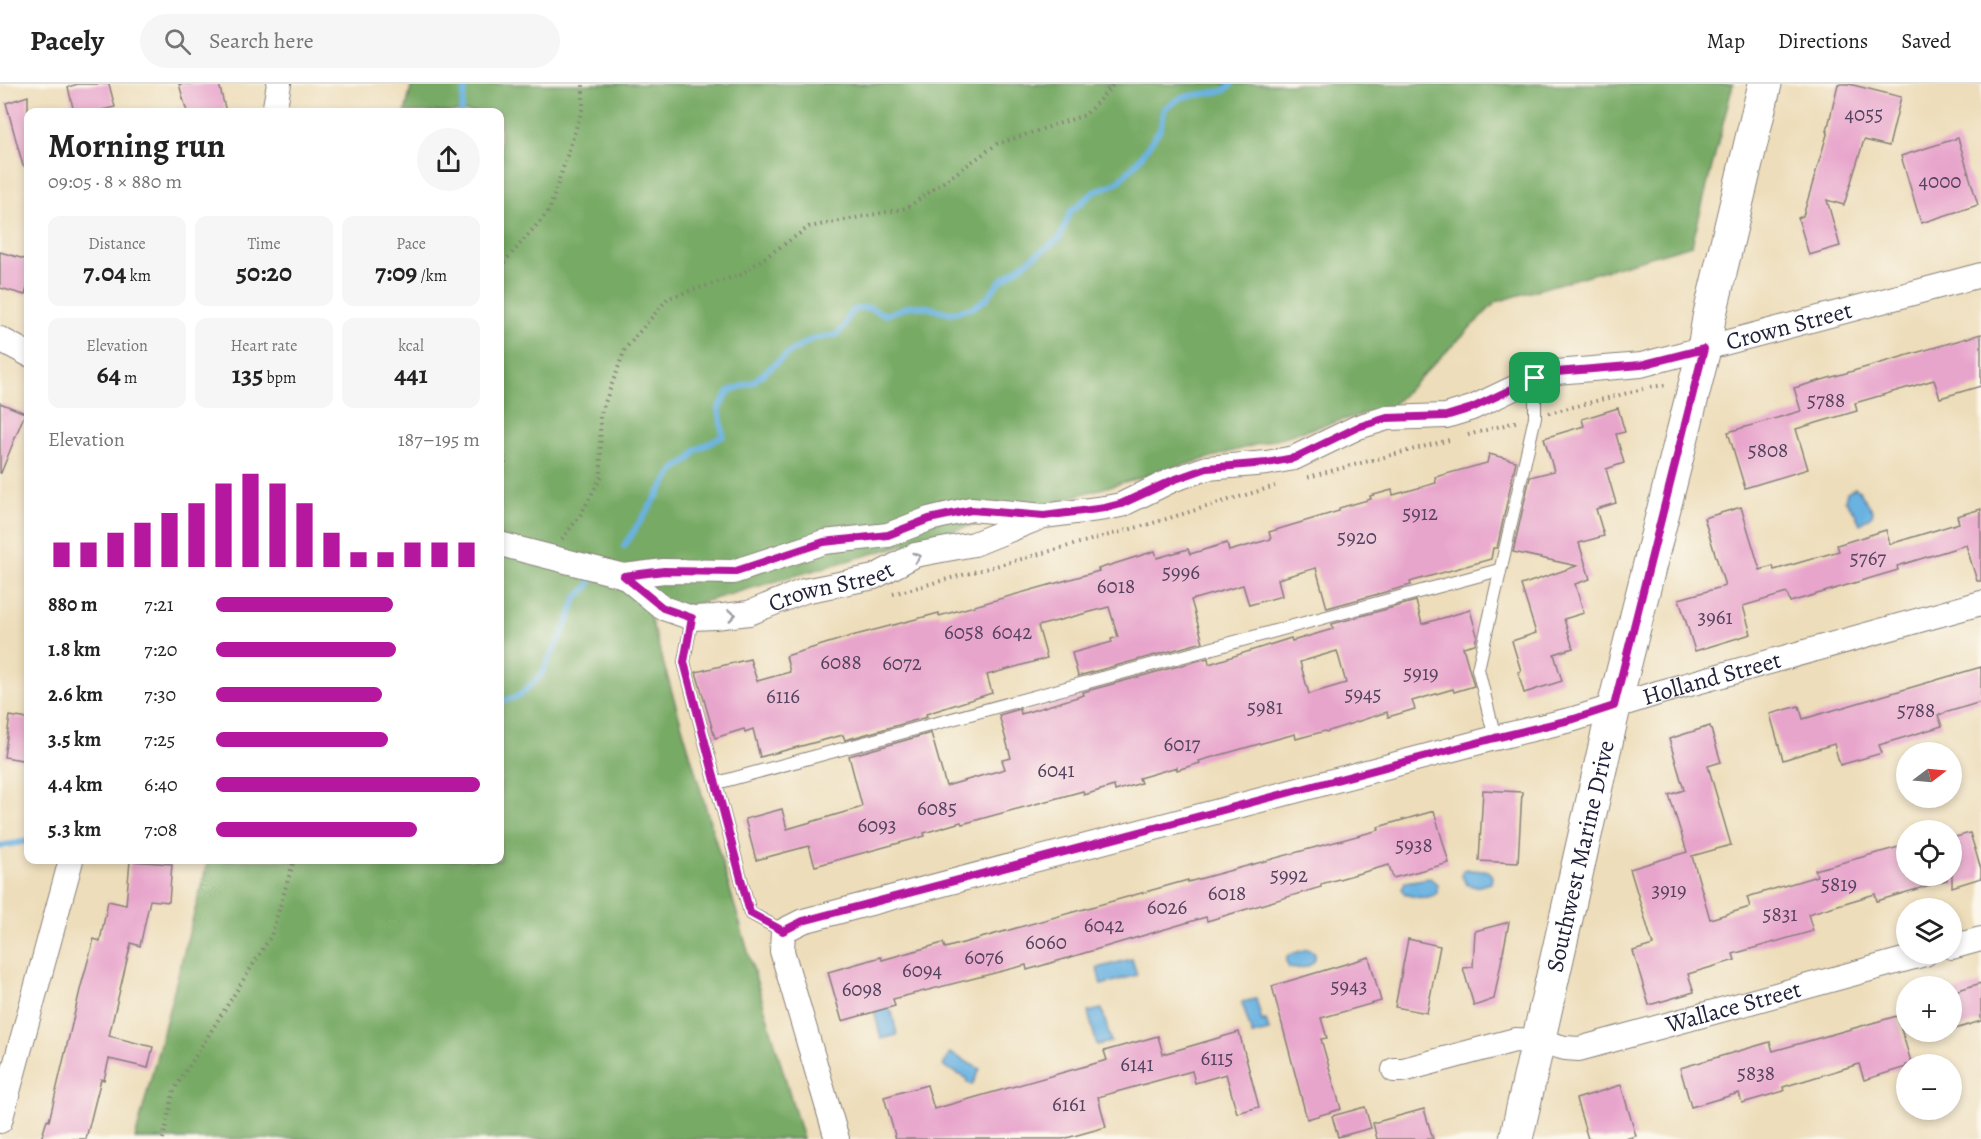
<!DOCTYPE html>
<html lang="en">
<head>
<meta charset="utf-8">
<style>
	body { margin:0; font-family:Alegreya,serif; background:#f6f6f6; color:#222; height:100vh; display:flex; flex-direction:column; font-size:22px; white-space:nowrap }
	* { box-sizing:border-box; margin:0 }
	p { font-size:20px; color:#767676 }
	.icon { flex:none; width:33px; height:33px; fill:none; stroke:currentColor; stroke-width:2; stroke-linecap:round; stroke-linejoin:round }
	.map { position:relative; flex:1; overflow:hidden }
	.side { position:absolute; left:24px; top:24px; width:480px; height:756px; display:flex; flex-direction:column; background:#fff; border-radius:12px; box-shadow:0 3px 9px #0003 }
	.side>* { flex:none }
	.needle { width:39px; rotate:74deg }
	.tools { position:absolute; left:1896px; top:658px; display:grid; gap:12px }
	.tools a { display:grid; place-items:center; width:66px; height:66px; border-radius:50%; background:#fff; box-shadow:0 3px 9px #0003; font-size:30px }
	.pin { position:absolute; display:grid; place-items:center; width:51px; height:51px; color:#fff; margin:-26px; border-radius:12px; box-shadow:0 3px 9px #0006 }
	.round { display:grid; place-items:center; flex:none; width:63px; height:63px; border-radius:32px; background:#f6f6f6 }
	.headline { display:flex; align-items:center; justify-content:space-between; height:102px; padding:0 24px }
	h1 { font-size:33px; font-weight:600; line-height:45px }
	.metrics { display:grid; grid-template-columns:repeat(3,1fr); gap:9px; height:102px; padding:6px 24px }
	.metrics div { display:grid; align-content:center; border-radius:12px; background:#f6f6f6; text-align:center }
	.metrics b { font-size:26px; font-weight:600 }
	.metrics small { font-size:16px; font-weight:400 }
	.metrics p { font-size:16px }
	.chart { height:168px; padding:12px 24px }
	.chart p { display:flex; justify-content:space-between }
	.chart svg { width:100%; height:108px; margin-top:6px; stroke:#b5179e; stroke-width:6 }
	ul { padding:0 24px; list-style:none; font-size:20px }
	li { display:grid; grid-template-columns:96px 72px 1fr; align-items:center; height:45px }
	li i { height:15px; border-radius:8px; background:#b5179e }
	header { display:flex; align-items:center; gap:36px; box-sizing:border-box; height:84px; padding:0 30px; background:#fff; border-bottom:2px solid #e0e0e0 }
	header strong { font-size:28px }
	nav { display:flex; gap:33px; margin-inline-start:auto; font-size:21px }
	.search { width:420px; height:54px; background:#f6f6f6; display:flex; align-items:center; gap:15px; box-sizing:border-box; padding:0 21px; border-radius:33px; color:#767676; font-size:22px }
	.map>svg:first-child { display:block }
</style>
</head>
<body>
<header>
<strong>Pacely</strong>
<div class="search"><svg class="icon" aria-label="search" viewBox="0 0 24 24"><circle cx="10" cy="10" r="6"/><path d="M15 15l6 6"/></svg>Search here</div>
<nav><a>Map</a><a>Directions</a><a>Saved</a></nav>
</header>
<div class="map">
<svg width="1981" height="1055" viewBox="0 0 1981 1055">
	<rect width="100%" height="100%" fill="#fbf7ec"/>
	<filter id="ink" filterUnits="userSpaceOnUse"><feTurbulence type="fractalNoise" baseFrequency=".0167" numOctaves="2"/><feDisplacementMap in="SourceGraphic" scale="12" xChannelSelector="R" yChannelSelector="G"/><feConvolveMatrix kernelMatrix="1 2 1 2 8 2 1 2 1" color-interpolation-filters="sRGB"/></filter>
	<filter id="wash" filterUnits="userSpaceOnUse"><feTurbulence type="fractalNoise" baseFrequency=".008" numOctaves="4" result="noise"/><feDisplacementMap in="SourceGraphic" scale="24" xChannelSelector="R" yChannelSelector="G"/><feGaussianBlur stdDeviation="1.35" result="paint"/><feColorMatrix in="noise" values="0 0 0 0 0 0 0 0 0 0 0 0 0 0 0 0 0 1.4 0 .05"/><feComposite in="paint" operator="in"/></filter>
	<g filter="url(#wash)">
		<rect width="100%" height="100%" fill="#edddba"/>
		<path fill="#77aa65" stroke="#4c6650" stroke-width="1.5" d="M412,0h1321l-41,161 -196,57 -104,104 -742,211 153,522h-668l73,-279h292v-748h-95z"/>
		<g fill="#69b2e1" stroke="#466a8e" stroke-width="1.5">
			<path d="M1855,404l4,3 14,20 -1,4 -12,9 -5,-11 -10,-13 2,-8z"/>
			<path d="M1467,785c10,5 20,-5 25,8l-1,6 -15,4 -10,-3 -4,-8 1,-6z"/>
			<path d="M1430,794l7,6v9c-9,7 -23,5 -33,0l-2,-4 3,-7z"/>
			<path d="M1307,865l7,3c6,14 -14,18 -25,16l-3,-7 2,-6z"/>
			<path d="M1132,875l5,16 -36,10 -4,-17z"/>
			<path d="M1256,915l6,22 4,-1 3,11 -17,4 -10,-33z"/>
			<path d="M887,923l5,5 5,23 -16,4 -6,-25 1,-5z"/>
			<path d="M1102,925l9,33 -14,3 -9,-33z"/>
			<path d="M950,969l30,16 -8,16 -5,-3 -1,-4 -23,-12z"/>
		</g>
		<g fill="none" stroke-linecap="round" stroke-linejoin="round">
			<g stroke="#69b2e1" stroke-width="6">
				<path d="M461,28l5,-28"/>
				<path d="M624,462l50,-76 17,-12 5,-8 27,-14 -4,-28 10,-17 24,-9 33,-27 26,-16 24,-4 8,-8 5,-13 9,-6h12l16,7 23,-9 17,1 23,6 23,-5 15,-10 13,-17 60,-43 10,-26 24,-20 23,-9 21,-22 22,-32 5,-21 17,-11 42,-6 8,-7"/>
				<path d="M500,618l19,-6 22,-21 27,-53 8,-24 12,-11 4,-10"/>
				<path d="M0,762l28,-5"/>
			</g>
		</g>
		<g id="blocks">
			<g fill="#e8a5cc" fill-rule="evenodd">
				<path d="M78,0h31l6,23 -22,5h-19l-6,-25z"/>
				<path d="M179,0h40l7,28h-39z"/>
				<path d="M1838,0h11l52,13 -12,49 -25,-6 -20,65 -17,-5 13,46 -31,9 -11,-37 5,-2 25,-85h-1z"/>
				<path d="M28,12v69l-5,1 -17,-63z"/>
				<path d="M1958,54l20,67 -57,18 -20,-67z"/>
				<path d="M0,168l28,8v24l-3,11 -25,-7z"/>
				<path d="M1981,250v52l-41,12 -6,-18 -79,23 2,8 -61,18 12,40 -63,19 -17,-56 73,-21 -7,-23z"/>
				<path d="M0,319l25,10 -24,60h-1z"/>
				<path d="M1618,324l7,24 -9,2 8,29 -18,6 10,34 -20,6 8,27 -25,7 11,36 -15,5 9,29 -20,6 9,29 -19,6 8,27 -38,12 -6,-21 3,-1 -9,-30 24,-8 -15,-48 56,-19 -64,-14 17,-75 24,-6 -10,-33 40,-12 -2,-7z"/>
				<path d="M1489,370l27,7 -19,87h-4l-2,11 -78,22 -3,1 1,3 -84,23 -11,-40 -38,11 4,17 -33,9 -6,-20 -52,15 12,42 -125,34 -6,-23 40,-11 -1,-3 7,-2 -9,-30 -71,19 9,32 -60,17 5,18 -66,21 1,3 -82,23 -2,-5 -83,22 -7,-28 -8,3 -1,-3 -29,9 -19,-66 54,-13 7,22 33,-9 -4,-16 62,-19 91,-24v3l160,-45 -1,-2 57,-18 2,7 31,-9 2,5 37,-11 2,8 42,-12 -2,-7 70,-21v-3l32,-9 -1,-3 22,-6 1,5 43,-12 -1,-6 52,-14z"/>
				<path d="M1741,423l19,63 13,-4 1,4 65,-19 -2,-6 49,-15 4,14 69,-21 -2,-7 24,-7v72h-4l-11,-36 -69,21 1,4 -108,32 -3,-9 -44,13 8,28 -56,17 -16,-52 46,-13 -21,-68z"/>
				<path d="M1416,517l6,23 48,-14 7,25 -2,9 -12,3 11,39 -20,6 -1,-3 -41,12 3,8 -27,8 -1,-5 -61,20 -1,-1 -29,8 -1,-5 -29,8 -67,19 1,2 -23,7v-3l-38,11 2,5 -26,8 -1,-5 -30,9 -1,-4 -121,33 -1,-2 -37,11 1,3 -110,30 -6,-20 -53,14 -11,-41 37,-10 5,20 72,-21 3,-2 -13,-50 82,-23 15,53 59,-17 -3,-9 9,-2 -12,-43 21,-6 1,5 63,-19 -1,-3 125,-34 1,6 82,-26 1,3 41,-12 -1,-5zM1337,567l9,32 -37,11 -9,-32z"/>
				<path d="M1981,583v35l-43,13 4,11 -63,19 3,8 -42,12 -6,-21 -51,16 -13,-46 29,-8 4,13z"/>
				<path d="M10,632l18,3v42l-24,-4z"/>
				<path d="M1710,642l11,36 -13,4 23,79 -39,11 18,63 40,-12 -3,-10 70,-21 -2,-6 91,-25v31h41v4l-70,21 -2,-7 -67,20 5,17 -80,23 2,6 -47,14 6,18 -45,13 -16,-54 20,-6 -23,-76 57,-17 -18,-57 15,-5 -15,-51z"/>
				<path d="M1483,706l39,2 -4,71 -39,-2z"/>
				<path d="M1434,727l15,52 -56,15 -4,-13 -68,19v3l-114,34 -1,-4 -179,53 -1,-5 -133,34 2,7 -53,15 -14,-49 53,-15 1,3 61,-17 2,5 243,-68v2l191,-52 -1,-3z"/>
				<path d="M1970,749l11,36v9l-29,9v-49z"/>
				<path d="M130,777l42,3 -3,38 -19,-2 -10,46 -9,-3 -22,93 44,11 -5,21 -39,-9 -5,21 -3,-1 -15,60h-45l6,-19 2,1 32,-135 13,-47 6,2 8,-40 18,4z"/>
				<path d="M1509,838l-15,77 -20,7 -11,-38 10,-1 2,-36z"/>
				<path d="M1408,855l32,7 -13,67 -32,-6z"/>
				<path d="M1369,873l12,44 -60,17 6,20 -6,1 20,70 -34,10 -35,-133z"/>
				<path d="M1981,899v38l-29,9v-38z"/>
				<path d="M1897,932l15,49h-6v2l-42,13 -5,-16 -76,23 1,4 -42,12 -3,-10 -48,14 -11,-39 90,-26 3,9z"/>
				<path d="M1239,948l20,75 -22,6 -11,-39 -31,9 -3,-12 -94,26 8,30 -43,12h-167l-12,-42 43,-12 7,24 173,-49 -3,-9 54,-15 5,18z"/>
				<path d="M1621,1001l15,51 -11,3h-37l-12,-40z"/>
				<path d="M1365,1023l6,21 -33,9 -6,-21z"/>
				<path d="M1424,1025l9,30h-56l-4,-16z"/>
			</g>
		</g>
	</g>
	<g filter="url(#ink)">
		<use href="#blocks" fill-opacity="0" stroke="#88807a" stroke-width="1.5"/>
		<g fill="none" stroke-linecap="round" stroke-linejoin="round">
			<defs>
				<g id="lane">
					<path d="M692,534l-8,44 66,251 33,18"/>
					<path d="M1495,654l-17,-69 57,-252v-39"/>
					<path d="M717,699l782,-213"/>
				</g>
				<g id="street">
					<path d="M274,28l5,-28"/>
					<path d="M0,255l28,15"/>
					<path id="s1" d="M500,460l124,32 40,-5 69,1 91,-30 64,-7 41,-16 42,-10 73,7 61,-8 16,-3 51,-25 35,-12 60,-5 27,-5 64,-31 29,-9 59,-2 26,-8 63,-30 21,-6 85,-7 340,-90"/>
					<path id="s2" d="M624,492l39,32 29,10 23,-1 34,-4 55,-22 70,-14 41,-22 59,-11 67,-27"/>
					<path d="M1952,863l29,-8"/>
					<path id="s3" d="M1394,986h9l112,-30 24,1 26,7 14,1 346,-95"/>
					<path d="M0,1037l71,-261"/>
					<path id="s4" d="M837,1055l-55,-188 1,-20 20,-10 692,-183 79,-19 87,-27 320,-89"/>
				</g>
				<g id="secondary">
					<path id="s5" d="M1516,1055l98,-432 90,-358 5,-31 56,-234"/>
				</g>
			</defs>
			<use href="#lane" stroke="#88807a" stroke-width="14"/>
			<use href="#street" stroke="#88807a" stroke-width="26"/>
			<use href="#secondary" stroke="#88807a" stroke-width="35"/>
			<g stroke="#88807a" stroke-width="4" stroke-dasharray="1.5 4.5" stroke-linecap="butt">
				<path d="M500,183l49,-56 34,-104v-23"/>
				<path d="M1651,303l16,-2"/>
				<path d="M1549,329l94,-24"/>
				<path d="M500,349l5,32 -5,16"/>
				<path d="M1468,351l51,-14"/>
				<path d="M1308,393l141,-37"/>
				<path d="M562,455l19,-25 20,-37 -1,-61 25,-67 43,-51 72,-23 69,-48 98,-19 90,-64 88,-29 29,-31"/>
				<path d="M893,510l260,-71 122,-37"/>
				<path d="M163,1055l11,-49 97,-154 22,-73 -1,-3"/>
			</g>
			<use href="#lane" stroke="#fff" stroke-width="12"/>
			<use href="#street" stroke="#fff" stroke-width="24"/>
			<use href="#secondary" stroke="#fff" stroke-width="33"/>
		</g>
		<defs><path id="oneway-chevron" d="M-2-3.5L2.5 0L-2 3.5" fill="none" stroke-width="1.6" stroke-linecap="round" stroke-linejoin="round" transform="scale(1.5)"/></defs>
		<g stroke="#9c9ca7">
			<use href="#oneway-chevron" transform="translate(917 473) rotate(-18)"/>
			<use href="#oneway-chevron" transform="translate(732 531) rotate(-7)"/>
		</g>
	</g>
	<g fill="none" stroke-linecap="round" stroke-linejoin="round" filter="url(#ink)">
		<defs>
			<path id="route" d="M1704,265l-90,357 -40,13 -79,19 -692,183 -20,10 -33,-18 -66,-251 8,-44 -29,-10 -39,-32 40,-5 69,1 91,-30 64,-7 41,-16 42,-9 73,6 61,-8 16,-4 52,-24 34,-12 60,-5 27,-5 64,-31 29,-9 59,-2 26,-8 63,-30 21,-6 85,-7z"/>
		</defs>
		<use href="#route" stroke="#fff" stroke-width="12"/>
		<use href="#route" stroke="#b5179e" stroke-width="8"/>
	</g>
	<g text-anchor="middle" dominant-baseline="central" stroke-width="6" stroke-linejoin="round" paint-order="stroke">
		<g font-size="21" fill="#54435f">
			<text x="1864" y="30">4055</text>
			<text x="1940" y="97">4000</text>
			<text x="1826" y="316">5788</text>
			<text x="1768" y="366">5808</text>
			<text x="1420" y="429">5912</text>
			<text x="1357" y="453">5920</text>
			<text x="1868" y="474">5767</text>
			<text x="1181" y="488">5996</text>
			<text x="1116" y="502">6018</text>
			<text x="1715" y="533">3961</text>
			<text x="964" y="548">6058</text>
			<text x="1012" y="548">6042</text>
			<text x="841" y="578">6088</text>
			<text x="902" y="579">6072</text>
			<text x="1421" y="589">5919</text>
			<text x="1363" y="610">5945</text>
			<text x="783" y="612">6116</text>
			<text x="1265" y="623">5981</text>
			<text x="1916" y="626">5788</text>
			<text x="1182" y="660">6017</text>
			<text x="1056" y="686">6041</text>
			<text x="937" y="724">6085</text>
			<text x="877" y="741">6093</text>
			<text x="1414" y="761">5938</text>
			<text x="1289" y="791">5992</text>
			<text x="1839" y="800">5819</text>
			<text x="1669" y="806">3919</text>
			<text x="1227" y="809">6018</text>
			<text x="1167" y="823">6026</text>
			<text x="1780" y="830">5831</text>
			<text x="1104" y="841">6042</text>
			<text x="1046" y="858">6060</text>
			<text x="984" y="873">6076</text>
			<text x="922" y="886">6094</text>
			<text x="1349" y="902">5943</text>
			<text x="862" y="905">6098</text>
			<text x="1217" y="974">6115</text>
			<text x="1137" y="980">6141</text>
			<text x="1756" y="989">5838</text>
			<text x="1069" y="1020">6161</text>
		</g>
		<g font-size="24" fill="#22223b" stroke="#fbf7ec">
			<text stroke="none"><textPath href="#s1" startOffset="1335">Crown Street</textPath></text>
			<text stroke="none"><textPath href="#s2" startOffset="225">Crown Street</textPath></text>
			<text stroke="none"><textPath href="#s4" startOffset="1179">Holland Street</textPath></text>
			<text stroke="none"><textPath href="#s5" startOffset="290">Southwest Marine Drive</textPath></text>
			<text stroke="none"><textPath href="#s3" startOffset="350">Wallace Street</textPath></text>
		</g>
	</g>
</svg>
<div class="tools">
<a><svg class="needle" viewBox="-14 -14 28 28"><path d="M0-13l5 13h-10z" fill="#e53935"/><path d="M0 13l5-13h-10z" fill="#767676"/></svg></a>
<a><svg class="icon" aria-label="locate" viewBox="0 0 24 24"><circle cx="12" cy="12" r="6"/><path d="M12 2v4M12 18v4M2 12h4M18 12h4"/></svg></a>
<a><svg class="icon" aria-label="layers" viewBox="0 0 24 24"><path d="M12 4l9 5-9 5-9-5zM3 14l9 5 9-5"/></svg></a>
<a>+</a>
<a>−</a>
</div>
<div class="pin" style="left:1535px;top:294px;background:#1e9e55"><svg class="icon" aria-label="arrive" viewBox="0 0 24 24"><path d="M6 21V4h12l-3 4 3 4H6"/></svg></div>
<section class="side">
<div class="headline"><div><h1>Morning run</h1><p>09:05 · 8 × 880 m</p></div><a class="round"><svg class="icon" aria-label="share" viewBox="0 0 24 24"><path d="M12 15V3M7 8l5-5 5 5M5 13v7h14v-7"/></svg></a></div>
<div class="metrics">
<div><p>Distance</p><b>7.04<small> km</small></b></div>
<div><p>Time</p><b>50:20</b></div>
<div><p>Pace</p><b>7:09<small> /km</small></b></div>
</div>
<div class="metrics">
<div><p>Elevation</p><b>64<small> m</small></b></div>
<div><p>Heart rate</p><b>135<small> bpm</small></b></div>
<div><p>kcal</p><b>441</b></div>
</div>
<div class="chart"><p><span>Elevation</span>187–195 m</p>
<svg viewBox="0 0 160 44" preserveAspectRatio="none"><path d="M5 44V34M15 44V34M25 44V30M35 44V26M45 44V22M55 44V18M65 44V10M75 44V6M85 44V10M95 44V18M105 44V30M115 44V38M125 44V38M135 44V34M145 44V34M155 44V34"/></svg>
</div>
<ul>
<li><b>880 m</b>7:21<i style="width:67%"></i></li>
<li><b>1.8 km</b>7:20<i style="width:68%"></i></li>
<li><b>2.6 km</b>7:30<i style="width:63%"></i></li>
<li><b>3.5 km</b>7:25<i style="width:65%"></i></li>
<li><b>4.4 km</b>6:40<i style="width:100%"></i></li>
<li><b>5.3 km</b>7:08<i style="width:76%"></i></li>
</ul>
</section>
</div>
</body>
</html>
